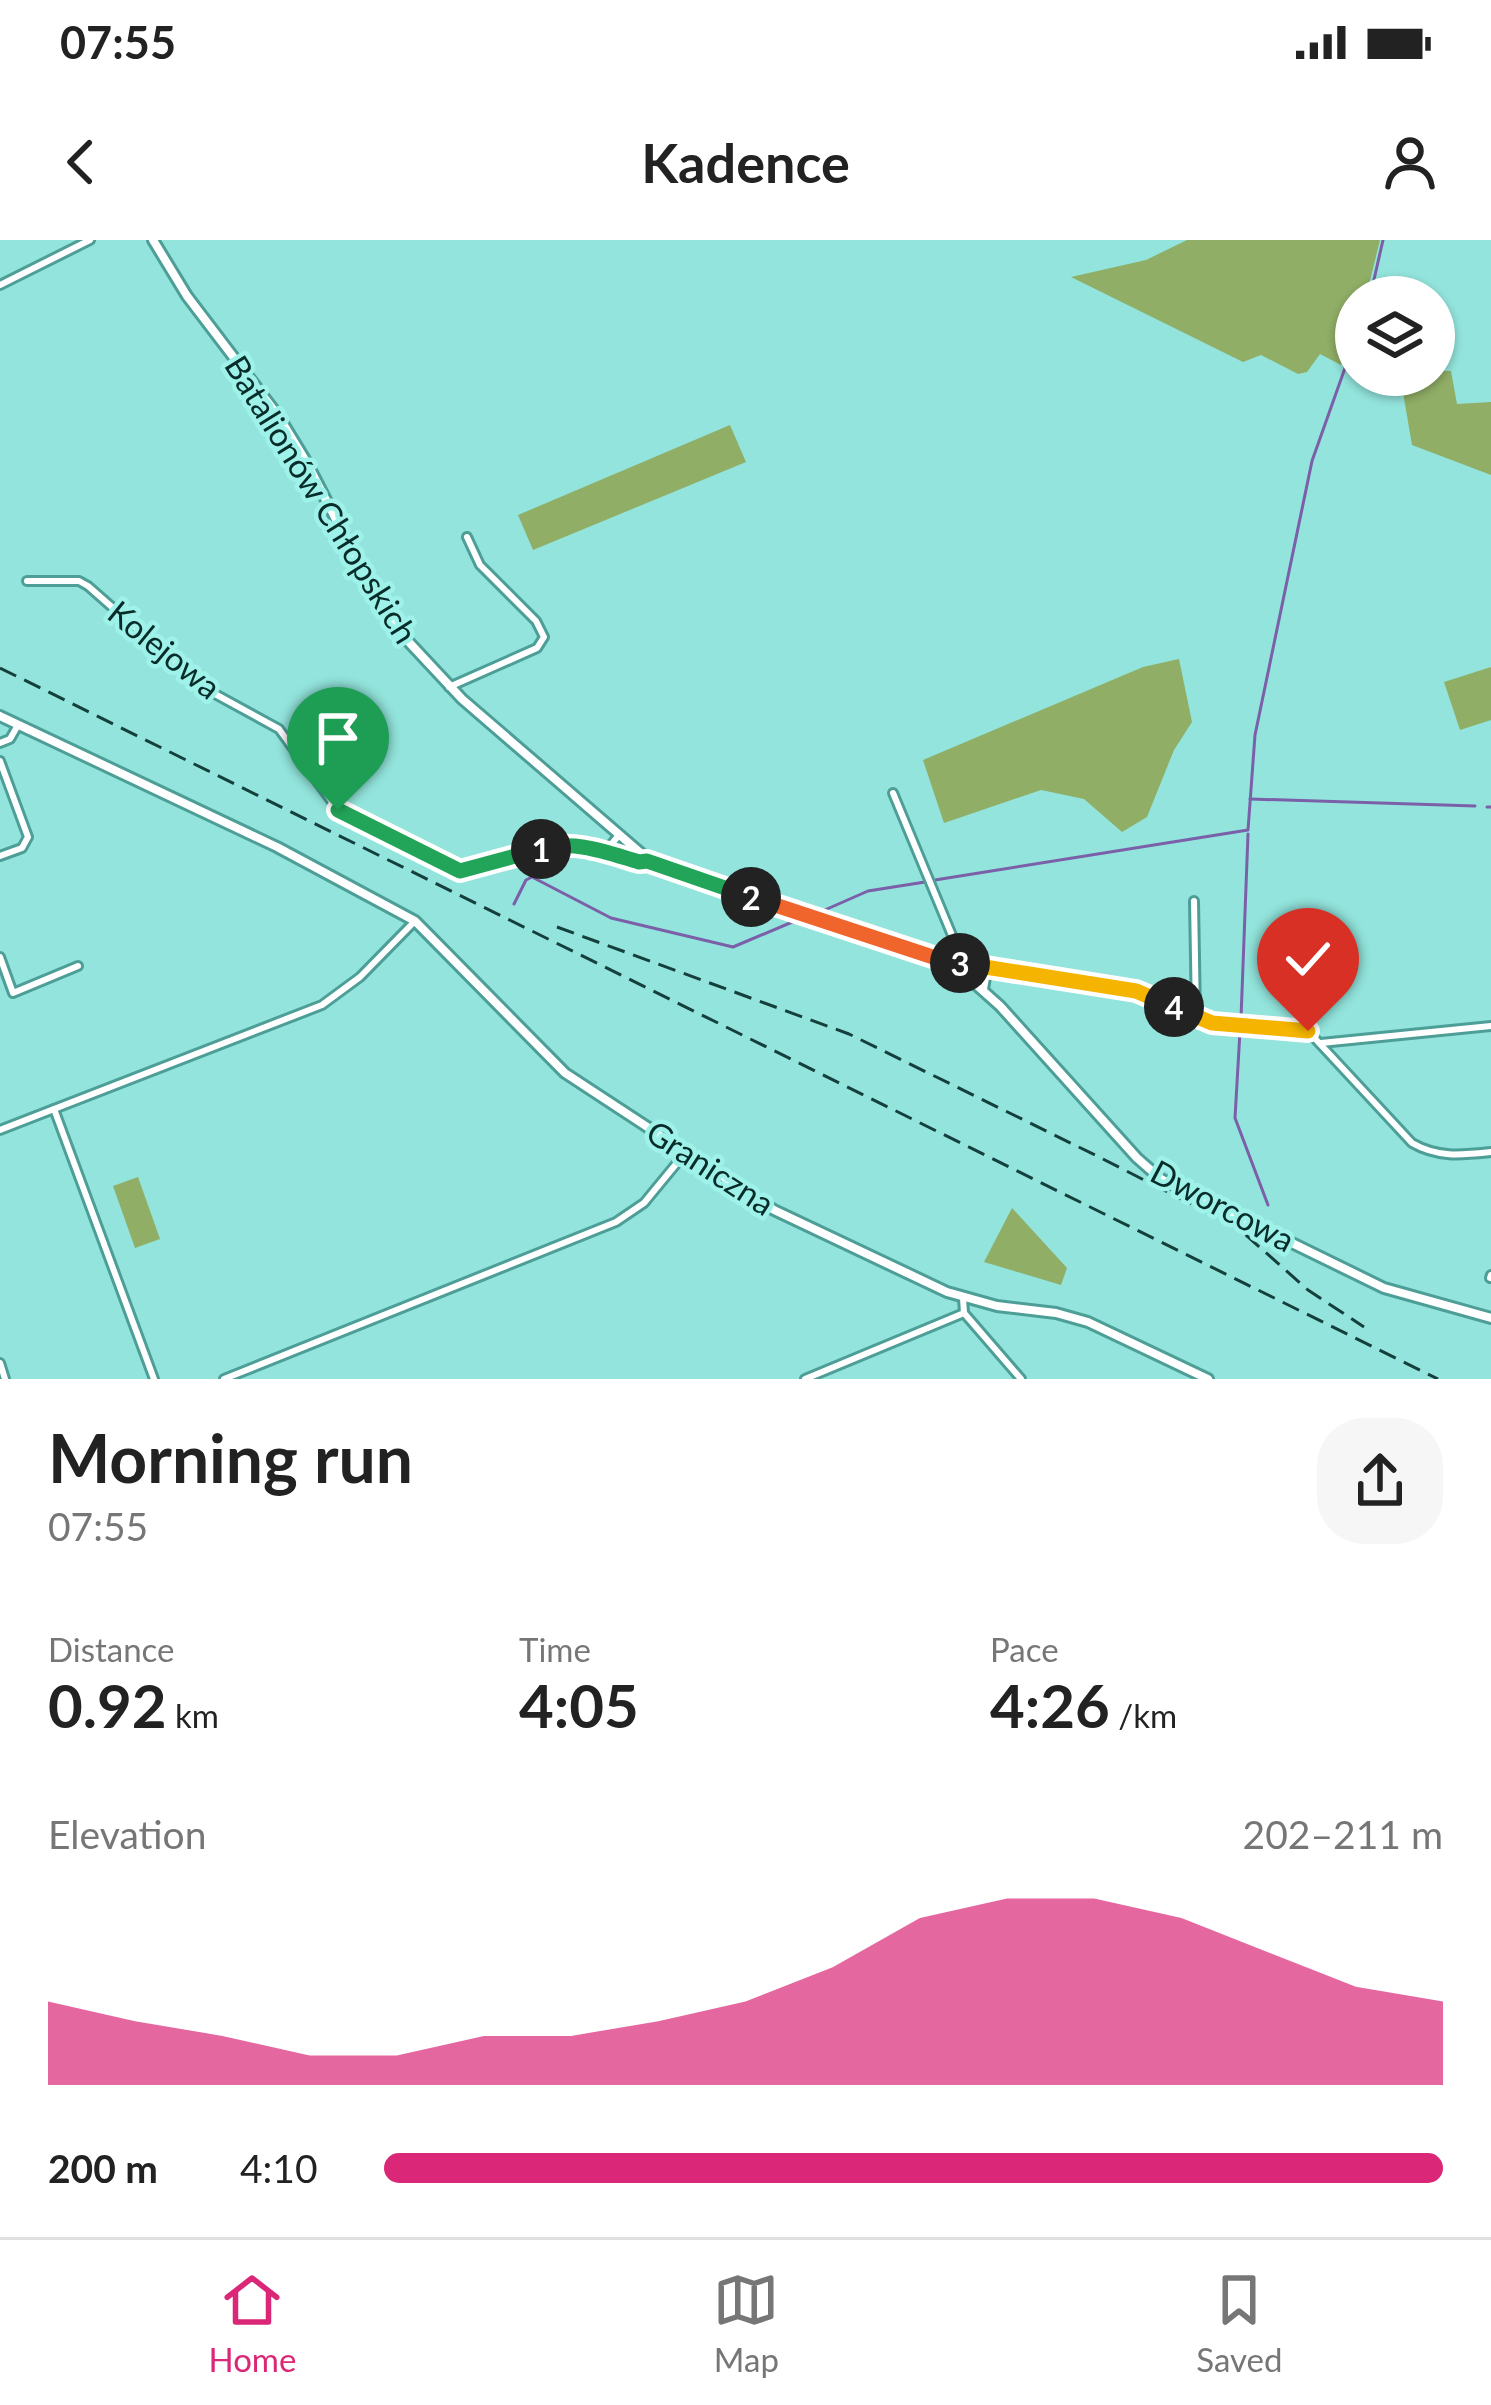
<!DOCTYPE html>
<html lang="en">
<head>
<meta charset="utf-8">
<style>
	body { margin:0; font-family:Lato,sans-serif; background:#f6f6f6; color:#222; height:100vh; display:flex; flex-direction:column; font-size:45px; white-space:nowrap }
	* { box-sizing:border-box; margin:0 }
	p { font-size:39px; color:#767676 }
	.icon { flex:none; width:66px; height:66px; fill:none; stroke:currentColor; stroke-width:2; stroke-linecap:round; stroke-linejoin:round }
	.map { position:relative; height:1139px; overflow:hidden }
	.sheet { display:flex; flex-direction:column; background:#fff; flex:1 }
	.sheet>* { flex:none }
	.tools { position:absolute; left:1335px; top:36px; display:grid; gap:24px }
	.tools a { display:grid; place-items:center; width:120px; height:120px; border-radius:50%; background:#fff; box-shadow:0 3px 9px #0004; font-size:60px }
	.pin { position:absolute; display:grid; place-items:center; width:102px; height:102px; color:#fff; margin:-123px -51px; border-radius:50% 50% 50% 0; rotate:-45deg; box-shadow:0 0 12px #0007 }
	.pin .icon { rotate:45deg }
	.km { position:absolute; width:60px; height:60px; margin:-30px; border-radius:50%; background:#222; color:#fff; font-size:33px; line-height:60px; text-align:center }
	.round { display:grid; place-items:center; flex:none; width:126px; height:126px; border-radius:48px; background:#f6f6f6 }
	.summary { display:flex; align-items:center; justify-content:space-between; height:204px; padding:0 48px }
	h1 { font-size:66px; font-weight:700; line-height:90px }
	.figures { display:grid; grid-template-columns:repeat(3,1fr); gap:18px; height:204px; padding:12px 48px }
	.figures div { display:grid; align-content:center }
	.figures b { font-size:60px; font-weight:700 }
	.figures small { font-size:33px; font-weight:400 }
	.figures p { font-size:33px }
	.chart { height:336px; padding:24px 48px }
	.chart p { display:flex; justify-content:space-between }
	.chart svg { width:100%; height:216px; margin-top:12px; fill:#db2777; opacity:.7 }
	ul { padding:0 48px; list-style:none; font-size:39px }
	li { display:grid; grid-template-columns:192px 144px 1fr; align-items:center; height:90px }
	li i { height:30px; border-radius:15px; background:#db2777 }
	.status { display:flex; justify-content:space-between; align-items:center; height:84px; padding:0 60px; background:#fff; direction:ltr }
	.status svg { height:33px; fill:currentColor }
	header { display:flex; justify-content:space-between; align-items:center; height:156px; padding:0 48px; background:#fff; font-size:54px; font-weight:700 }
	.dock { display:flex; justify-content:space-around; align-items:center; height:168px; border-top:3px solid #e0e0e0; background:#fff; font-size:33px; color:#767676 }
	.dock a { display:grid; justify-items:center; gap:6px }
	.dock .selected { color:#db2777 }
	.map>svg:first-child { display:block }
</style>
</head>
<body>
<div class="status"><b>07:55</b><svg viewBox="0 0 49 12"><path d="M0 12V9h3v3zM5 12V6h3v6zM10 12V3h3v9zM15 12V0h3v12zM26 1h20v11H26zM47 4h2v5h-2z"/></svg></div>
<header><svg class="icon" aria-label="back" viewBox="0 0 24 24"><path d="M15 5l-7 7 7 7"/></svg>Kadence<svg class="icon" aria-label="person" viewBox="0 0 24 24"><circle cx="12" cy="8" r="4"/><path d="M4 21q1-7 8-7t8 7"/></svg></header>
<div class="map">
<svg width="1491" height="1139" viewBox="0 0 1491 1139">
	<rect width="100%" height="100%" fill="#92e4dc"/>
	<g fill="#90ae66">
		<path d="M1187,0h193l-14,57h-10v28l-15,40 -21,-11 -13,18 -9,2 -37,-19 -18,7 -172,-85 75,-17z"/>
		<path d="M1434,131h17l6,33 34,-2v73l-79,-30 -12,-70h34z"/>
		<path d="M730,185l16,37 -213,88 -15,-35z"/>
		<path d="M1179,419l13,63 -18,28 -27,67 -25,15 -38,-33 -43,-9 -97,33 -21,-63 220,-93z"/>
		<path d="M1491,427v53l-31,10 -16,-48z"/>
		<path d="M138,937l22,62 -25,9 -22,-62z"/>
		<path d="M1012,968l55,60 -6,17 -77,-23z"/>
	</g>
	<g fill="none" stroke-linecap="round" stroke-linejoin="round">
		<g stroke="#7b5fa8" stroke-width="3">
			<path d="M1370,57l13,-57"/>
			<path d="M1250,559l225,7"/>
			<path d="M1487,567h4"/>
			<path d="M935,640l313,-50 7,-95 57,-274 44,-124"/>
			<path d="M514,664l12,-24 6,-3 79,41 122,29 64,-27"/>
			<path d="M818,673l50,-22 57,-9"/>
			<path d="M1241,778l7,-184"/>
			<path d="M1240,791l-5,87 33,87"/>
		</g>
		<defs>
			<g id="minor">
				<path d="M0,45l90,-45"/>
				<path d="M27,341h52l9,5 116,102 75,41 59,81 122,61 103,-27 84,17"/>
				<path d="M449,447l88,-39 7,-11 -8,-16 -56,-56 -13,-28"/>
				<path d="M0,503l10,-4 8,-14"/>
				<path d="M0,521l28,76 -6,11 -22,8"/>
				<path d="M893,553l63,152 3,17"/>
				<path d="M605,612l14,-17"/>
				<path d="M1194,661l2,115"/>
				<path d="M0,717l13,36 65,-27"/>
				<path d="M954,725l83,8 99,18 76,32 96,8 104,112c26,15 50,12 79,9"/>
				<path d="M984,749l4,-23"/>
				<path d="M1321,803l170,-17"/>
				<path d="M54,869l100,270"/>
				<path d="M0,890l322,-125 38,-28 54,-55"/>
				<path d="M1490,1038l1,-3"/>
				<path d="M963,1058l1,15 57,66"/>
				<path d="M0,1123l5,16"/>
				<path d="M224,1139l392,-157 28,-19 42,-51"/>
				<path d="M805,1139l159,-66"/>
			</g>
			<g id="tertiary">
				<path d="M153,0l34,56 92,121 28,46 72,140 27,36 56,60 196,169 296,97 46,41 137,152 24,21 223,109 107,30"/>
				<path d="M0,476l277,131 138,74 150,152 209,137 173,82 50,14 59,7 32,9 120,57"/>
			</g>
		</defs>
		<use href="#minor" stroke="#4c9e97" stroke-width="12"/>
		<use href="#tertiary" stroke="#4c9e97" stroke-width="14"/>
		<use href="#minor" stroke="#fff" stroke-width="6"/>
		<use href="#tertiary" stroke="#fff" stroke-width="8"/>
		<g stroke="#153f3c" stroke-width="3" stroke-dasharray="18 9" stroke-linecap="butt">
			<path d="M0,428l1438,711"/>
			<path d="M557,687l292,107 250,123 139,71 70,62 56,37"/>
		</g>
	</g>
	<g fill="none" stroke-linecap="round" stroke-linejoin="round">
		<defs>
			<path id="split-1" d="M338,570l122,61 81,-22"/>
			<path id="split-2" d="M541,609c35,-9 64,3 98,13l8,-1 104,36"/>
			<path id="split-3" d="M751,657l203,67 6,-1"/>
			<path id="split-4" d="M960,723l176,28 38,16"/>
			<path id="split-5" d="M1174,767l38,16 96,8"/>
		</defs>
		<use href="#split-1" stroke="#fff" stroke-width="24"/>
		<use href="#split-2" stroke="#fff" stroke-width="24"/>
		<use href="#split-3" stroke="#fff" stroke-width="24"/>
		<use href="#split-4" stroke="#fff" stroke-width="24"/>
		<use href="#split-5" stroke="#fff" stroke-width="24"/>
		<use href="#split-1" stroke="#22a559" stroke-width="15"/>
		<use href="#split-2" stroke="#22a559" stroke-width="15"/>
		<use href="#split-3" stroke="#f0652b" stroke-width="15"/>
		<use href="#split-4" stroke="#f5b400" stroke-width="15"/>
		<use href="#split-5" stroke="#f5b400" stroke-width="15"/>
	</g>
	<g text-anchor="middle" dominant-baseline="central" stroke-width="9" stroke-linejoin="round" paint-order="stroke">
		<g font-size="33" fill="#072c29" stroke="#9ff2e9">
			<text transform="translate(322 259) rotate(58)">Batalionów Chłopskich</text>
			<text transform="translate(165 409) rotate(39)">Kolejowa</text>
			<text transform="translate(711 927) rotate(33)">Graniczna</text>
			<text transform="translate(1223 965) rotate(28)">Dworcowa</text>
		</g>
	</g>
</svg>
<div class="tools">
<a><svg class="icon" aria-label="layers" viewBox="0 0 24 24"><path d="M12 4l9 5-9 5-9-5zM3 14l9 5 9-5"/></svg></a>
</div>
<div class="pin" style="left:338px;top:570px;background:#1e9e55"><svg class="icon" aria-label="arrive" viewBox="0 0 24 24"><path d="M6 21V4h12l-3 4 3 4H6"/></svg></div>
<div class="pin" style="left:1308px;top:791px;background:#d93025"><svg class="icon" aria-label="check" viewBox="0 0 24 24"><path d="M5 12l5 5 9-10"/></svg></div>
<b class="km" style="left:541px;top:609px">1</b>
<b class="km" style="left:751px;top:657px">2</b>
<b class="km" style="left:960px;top:723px">3</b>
<b class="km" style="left:1174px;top:767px">4</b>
</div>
<section class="sheet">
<div class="summary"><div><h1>Morning run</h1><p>07:55</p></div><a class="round"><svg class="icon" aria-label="share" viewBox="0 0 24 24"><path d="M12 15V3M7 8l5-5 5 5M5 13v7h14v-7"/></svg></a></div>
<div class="figures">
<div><p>Distance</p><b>0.92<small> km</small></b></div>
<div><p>Time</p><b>4:05</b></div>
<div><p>Pace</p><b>4:26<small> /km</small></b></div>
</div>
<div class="chart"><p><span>Elevation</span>202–211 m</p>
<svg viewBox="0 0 160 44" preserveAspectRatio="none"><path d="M0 44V27L10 31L20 34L30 38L40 38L50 34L60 34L70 31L80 27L90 20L100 10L110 6L120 6L130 10L140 17L150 24L160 27V44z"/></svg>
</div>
<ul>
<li><b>200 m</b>4:10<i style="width:100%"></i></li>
</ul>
</section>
<nav class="dock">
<a class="selected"><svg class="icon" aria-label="home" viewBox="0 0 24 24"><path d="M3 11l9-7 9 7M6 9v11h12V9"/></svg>Home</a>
<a><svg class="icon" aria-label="map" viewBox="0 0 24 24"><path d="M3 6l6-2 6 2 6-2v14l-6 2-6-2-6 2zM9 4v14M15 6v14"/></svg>Map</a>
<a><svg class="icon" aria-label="saved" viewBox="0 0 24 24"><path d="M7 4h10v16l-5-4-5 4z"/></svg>Saved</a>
</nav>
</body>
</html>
